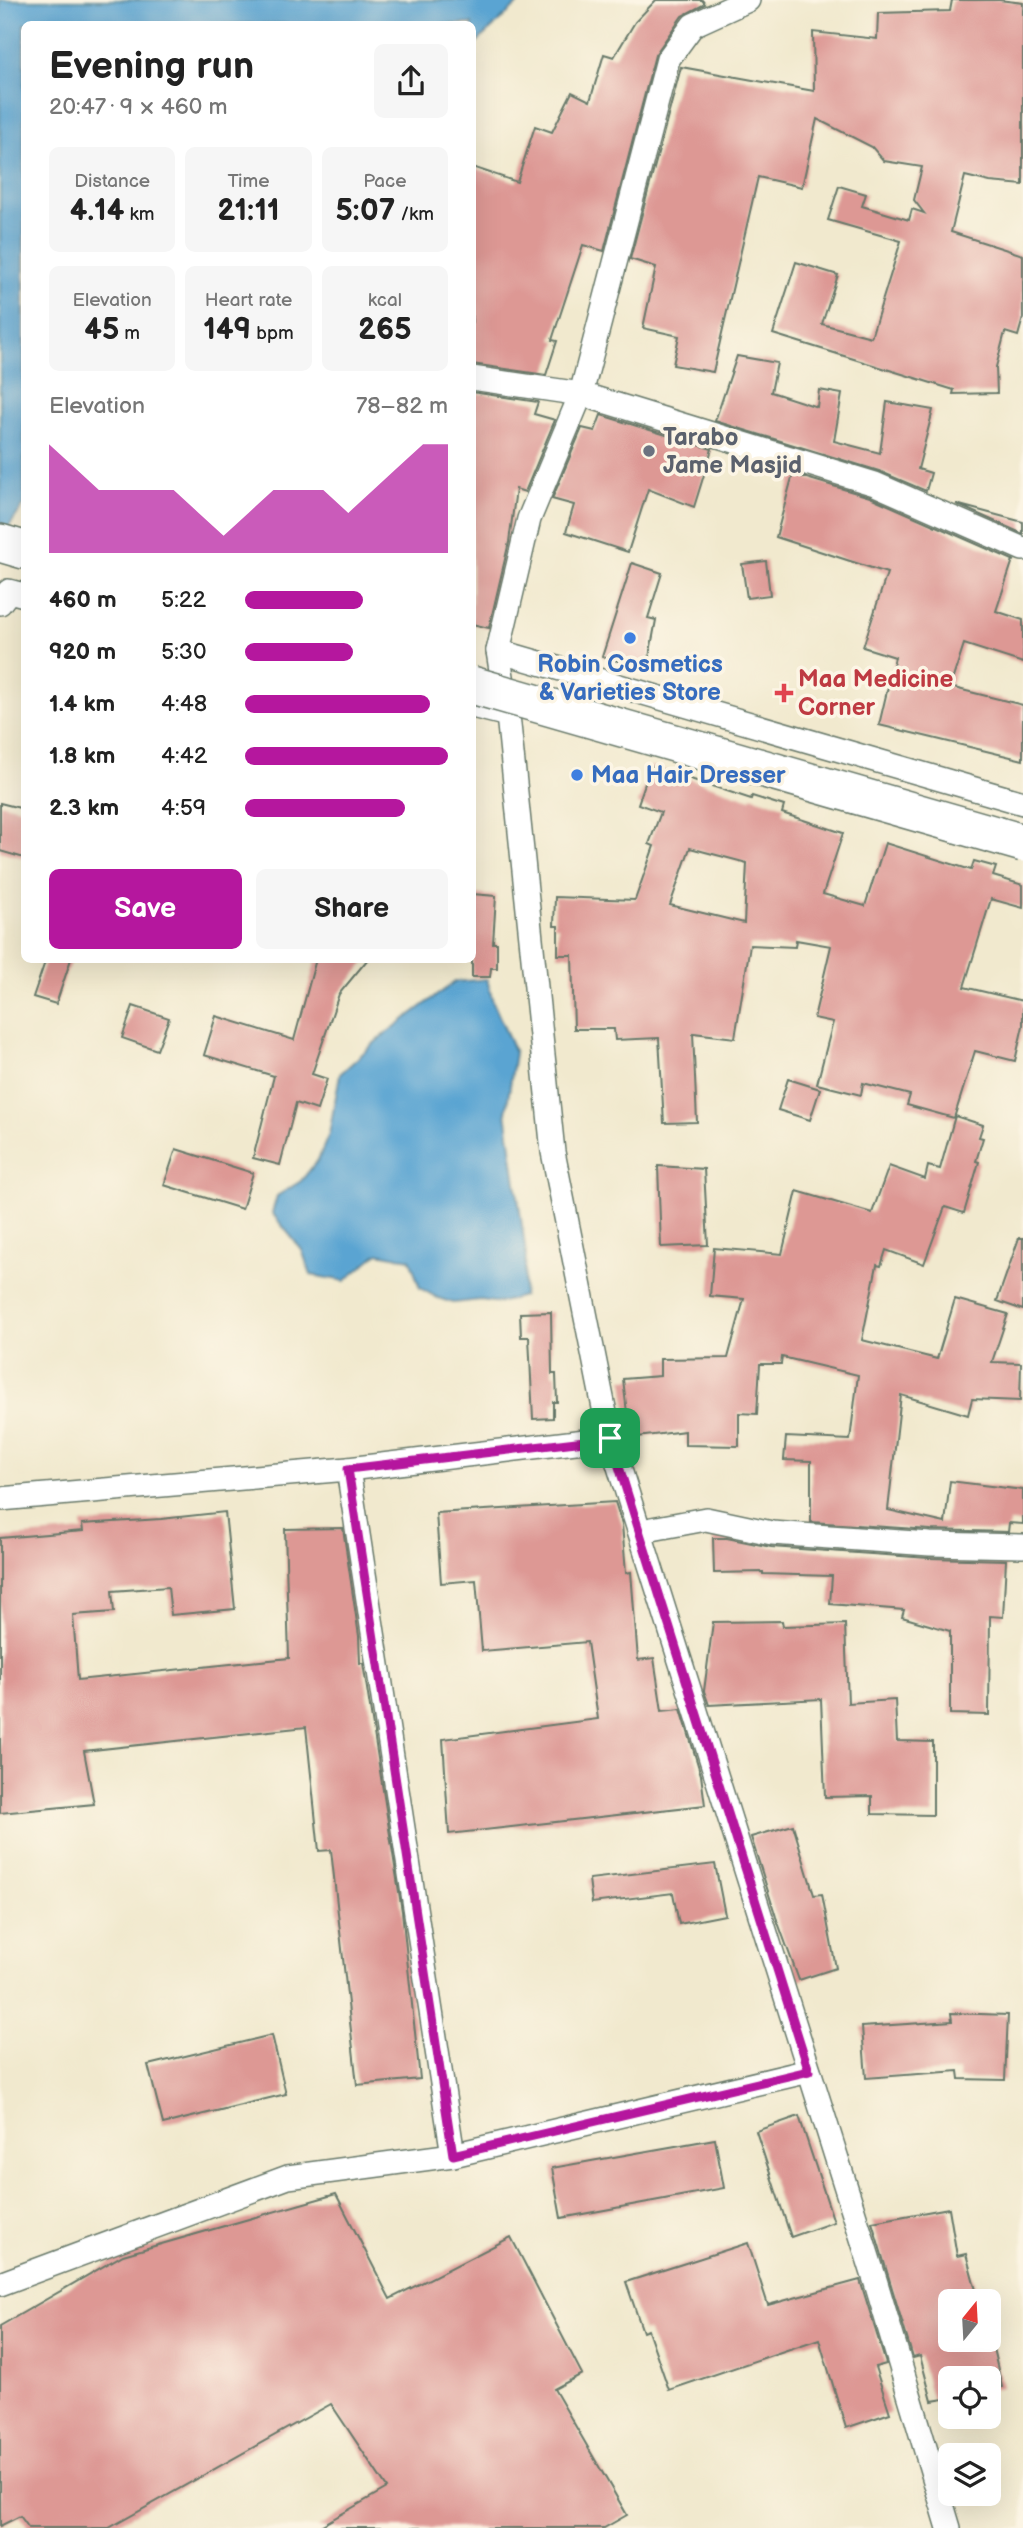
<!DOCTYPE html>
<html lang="en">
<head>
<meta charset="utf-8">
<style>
	body { margin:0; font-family:"Balsamiq Sans",sans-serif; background:#f6f6f6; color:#222; height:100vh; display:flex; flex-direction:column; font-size:26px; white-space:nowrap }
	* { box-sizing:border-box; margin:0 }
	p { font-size:23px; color:#767676 }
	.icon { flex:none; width:38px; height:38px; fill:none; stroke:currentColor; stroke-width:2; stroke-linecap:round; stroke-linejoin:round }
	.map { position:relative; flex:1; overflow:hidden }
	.details { position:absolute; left:21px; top:21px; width:455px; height:942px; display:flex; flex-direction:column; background:#fff; border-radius:10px; box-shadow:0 7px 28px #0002 }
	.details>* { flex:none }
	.needle { width:46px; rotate:18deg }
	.controls { position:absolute; left:938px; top:2289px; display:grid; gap:14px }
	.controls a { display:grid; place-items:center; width:63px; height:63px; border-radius:10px; background:#fff; box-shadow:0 7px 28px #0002; font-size:35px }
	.pin { position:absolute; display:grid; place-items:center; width:60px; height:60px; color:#fff; margin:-30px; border-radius:14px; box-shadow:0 4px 10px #0006 }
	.round { display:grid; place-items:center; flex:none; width:74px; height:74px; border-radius:10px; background:#f6f6f6 }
	.summary { display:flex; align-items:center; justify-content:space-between; height:119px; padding:0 28px }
	h1 { font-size:38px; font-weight:600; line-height:52px }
	.figures { display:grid; grid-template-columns:repeat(3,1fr); gap:10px; height:119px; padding:7px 28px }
	.figures div { display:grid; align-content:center; border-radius:10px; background:#f6f6f6; text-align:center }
	.figures b { font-size:30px; font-weight:600 }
	.figures small { font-size:19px; font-weight:400 }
	.figures p { font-size:19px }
	.chart { height:196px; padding:14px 28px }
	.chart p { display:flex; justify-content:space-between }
	.chart svg { width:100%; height:126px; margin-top:7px; fill:#b5179e; opacity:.7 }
	.cta { display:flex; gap:14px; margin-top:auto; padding:14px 28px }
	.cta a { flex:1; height:80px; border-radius:10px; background:#b5179e; color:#fff; font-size:28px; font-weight:600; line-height:80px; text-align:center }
	.cta a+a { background:#f6f6f6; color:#222 }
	ul { padding:0 28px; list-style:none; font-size:23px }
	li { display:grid; grid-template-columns:112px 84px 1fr; align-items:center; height:52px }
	li i { height:18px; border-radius:9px; background:#b5179e }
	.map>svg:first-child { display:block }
</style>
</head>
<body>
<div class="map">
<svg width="1023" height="2528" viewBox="0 0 1023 2528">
	<rect width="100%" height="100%" fill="#fcf5e5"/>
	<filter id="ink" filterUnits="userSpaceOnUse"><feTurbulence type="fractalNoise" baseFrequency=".0143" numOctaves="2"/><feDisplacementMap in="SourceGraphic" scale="14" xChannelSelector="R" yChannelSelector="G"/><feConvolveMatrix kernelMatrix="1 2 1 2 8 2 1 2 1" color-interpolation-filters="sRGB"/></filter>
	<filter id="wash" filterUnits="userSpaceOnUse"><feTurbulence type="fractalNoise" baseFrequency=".00686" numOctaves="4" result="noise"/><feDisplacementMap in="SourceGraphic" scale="28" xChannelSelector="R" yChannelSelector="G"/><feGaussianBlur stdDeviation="1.57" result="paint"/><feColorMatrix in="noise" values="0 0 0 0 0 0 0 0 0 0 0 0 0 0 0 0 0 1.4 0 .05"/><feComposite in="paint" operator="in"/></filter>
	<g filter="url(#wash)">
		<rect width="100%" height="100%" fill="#f1e9ce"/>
		<g fill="#5aa4d2" stroke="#3c7083" stroke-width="2">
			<path d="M0,0h522l-49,46 -1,-22h-448v481l-24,34z"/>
			<path d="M487,979l6,23 22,51 -9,59 20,142 -3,42 -24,7 -18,-3 -28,3 -15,-5 -18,-10 -10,-29 -32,-6 -33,28 -34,-6 -9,-25 -30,-37 5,-17 24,-15 17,-21 11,-26 11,-60 41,-37 74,-55z"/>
		</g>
		<g id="blocks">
			<g fill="#dd9894" fill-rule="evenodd">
				<path d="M656,0h46l3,4 -23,12 -27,39 -51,196 -21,-6 -31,95 5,1 -11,34 -74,-11v-197l45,15 18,-56 17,6 20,-40 18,9 14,-47 10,3 21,-35z"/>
				<path d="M952,0h47l24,3v182l-33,-3 -25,-6 -14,56 72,23v63l-5,18 -13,-4 -9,35 1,26 -44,1 1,-4 -181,-56 23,-72 42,13 -16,49 49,13 30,-96 -73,-21 11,-34 27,8 -4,12 47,14 3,-11 12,4 -10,-13 8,-33 -38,-6 -12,-14 -55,-28 -15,68 -44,-10 -45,195 -40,-7 6,-29 -36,-8 13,-61 -26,-8 51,-192 133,24 -1,-59 64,7 1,-26 72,-2z"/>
				<path d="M737,356l40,7 -6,29 46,15 2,-17 23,4 -8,47 46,12 7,-51 46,8 -15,59 13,4 -5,18 -47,-20 -164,-50z"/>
				<path d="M472,392l66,10 -4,12 21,6 -30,72 -9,-3 -7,53 -20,86 -17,-4z"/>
				<path d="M601,415l111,34 -18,58 -46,-18 -20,63 -62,-20 8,-27 -22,-6 30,-71 13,3z"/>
				<path d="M793,474l77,23 145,64 -2,-1 -17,51 27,9v43l-59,-19 -14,43 73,18v55l-144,-35 16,-68 -32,-10 24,-74 -111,-36z"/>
				<path d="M956,504l67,18v12z"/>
				<path d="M766,561l4,34 -23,3 -5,-34z"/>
				<path d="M632,563l30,10 -14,45 8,2 -9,48 -45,-11z"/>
				<path d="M651,766l100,33 1,-3 32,10 -2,7 61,20 -20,61 42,12 20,-63 86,27 3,-9 22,6 -3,9 30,9v23l-32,-9 -27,88 59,14v25l-8,35 -40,-10 -21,67 -47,-13 3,-10 -47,-12 -2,12 -44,-11 16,-62 -19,-4 17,-72 -35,-6 -1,7 -45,-2 -15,93 -42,-5 4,89 -33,1 -5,-85 -44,2 -1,-11h-40l-2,-74h-14v-29h-4l1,-29 80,3 19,-54 -5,-2 12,-32 -23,-8zM690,848l57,15 -3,60 -74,-18z"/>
				<path d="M0,803l24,6v49l-24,-7z"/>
				<path d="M472,894l24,2 -3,47h4v25h-6l-1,9h-18z"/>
				<path d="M46,959h25l-15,45 -23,-7z"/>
				<path d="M316,959h52l-29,35 -27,80 15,5 -10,31 -21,-7 -16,62 -27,-7 21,-82 -70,-21 12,-39 78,24z"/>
				<path d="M133,1006l36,12 -12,32 -35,-12z"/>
				<path d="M788,1079l32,10 -10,31 -32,-10z"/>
				<path d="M955,1116l28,9 -4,12 4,1 -7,23 3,1 -15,51 -19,-6 -21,57 -38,-14 -5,16 -4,-1 -15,75 75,19 18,-60 53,15 -16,48 29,1 -1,38 -48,-2 -4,16 -67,-20 -13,115 57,13 5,-42 73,9v34l-14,-1 -1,9 -77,-2 -120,-8v-61l-27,-1 2,-23 64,3 8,-65 -76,-18 -1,7h-21l-3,50 -18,-1v33l-54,-1v-14l-55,7 -7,-59 37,-3v-17l68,-1 16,-59 -34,-3 4,-48 68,6 15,-63 75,22 17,-47 36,13 3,-13 12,3z"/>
				<path d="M176,1149l77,24 -11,36 -78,-24z"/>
				<path d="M658,1166l46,3 4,76 -47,2z"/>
				<path d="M1019,1238h4v72l-26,-9z"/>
				<path d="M551,1312l1,62h4l1,28h-4v16l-20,1 -4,-82h-8l-1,-24z"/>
				<path d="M615,1502l7,22 4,49 5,-1 7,88 16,-2 8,53 19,-2 20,66 4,30 -256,29 -6,-95 155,-20 -11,-77 -105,9 -6,-71 -35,3 -5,-70z"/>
				<path d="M225,1512l10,97 -64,6 -3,-28 -56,4 2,21 -41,3 5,65 211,-22 -4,-129 58,-1 16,108 1,27h3l39,248 18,168 -63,6 -26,-235 -12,1 -13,-124 -222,24 10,53 -94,9v-275l83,-7 -1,-7 79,-5z"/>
				<path d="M713,1538h14l44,9 158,11 77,2 -3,57 -13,-1 -1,99 -39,-1v-83l-48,-14 2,-7 -74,-6 2,-28 -69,-2v-2l-49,1z"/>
				<path d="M782,1621l1,5 62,-2 3,79 47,-3 2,41 36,1v73l-61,-1v-18l-47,1 -4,-98 -112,6 -5,-14 9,-69z"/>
				<path d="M793,1825l21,70 8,-1 14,74 -37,12 -23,-63 -25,-80z"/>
				<path d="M715,1864l10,51 -46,9 -6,-31 -81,10 -3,-24z"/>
				<path d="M951,2013l57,2 -3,65 -46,-1 -1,-8 -92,7 -4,-51 90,-6z"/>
				<path d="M272,2035l14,59 -123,30 -15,-59z"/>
				<path d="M799,2116l35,106 -43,15 -35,-106z"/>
				<path d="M715,2139l9,49 -163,30 -9,-50z"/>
				<path d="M336,2194l54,105 121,-62 71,137 -28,15 73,126 -23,13h-287l70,-40 -56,-84 -222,124h-80l-9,-12 -20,10v-200l123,-71z"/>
				<path d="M949,2208l8,48 9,-2 13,47h-29v39h39v-9l13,56 -13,3v-12h-39v20l-18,3 -12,-45 -7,2 -41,-136z"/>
				<path d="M748,2243l20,62 92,-25 26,84 -11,3 15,46 -44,15 -27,-89 -150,51 -21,-60 -5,2 -17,-50z"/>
			</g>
		</g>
	</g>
	<g filter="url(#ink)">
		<use href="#blocks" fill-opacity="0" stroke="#68796a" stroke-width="2"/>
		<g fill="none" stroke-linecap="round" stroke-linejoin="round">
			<defs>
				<g id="minor">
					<path d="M748,0l-55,25 -25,34 -87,335 -52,125 -31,132 10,64 45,437 57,286 266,845 73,245"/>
					<path d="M472,378l109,16 294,90 148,65"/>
					<path d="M0,603l9,-12 15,4"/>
					<path d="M498,651l525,152"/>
					<path d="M472,706l36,9"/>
					<path d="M348,1469l105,686"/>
					<path d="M0,1499l348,-30 262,-31"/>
					<path d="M641,1531l65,-12 66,14 158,11 93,2"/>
					<path d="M0,2284l288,-107 165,-22 356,-84"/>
				</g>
				<path id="primary" d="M0,543l24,7"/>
			</defs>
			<use href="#minor" stroke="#68796a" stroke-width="26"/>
			<use href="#primary" stroke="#68796a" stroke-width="40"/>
			<use href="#minor" stroke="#fff" stroke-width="23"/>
			<use href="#primary" stroke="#fff" stroke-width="37"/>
			<defs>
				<path id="primary-bridge" d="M472,685l551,158"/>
			</defs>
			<use href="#primary-bridge" stroke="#68796a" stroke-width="40" stroke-linecap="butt"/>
			<use href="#primary-bridge" stroke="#fff" stroke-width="37"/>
		</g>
	</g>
	<g fill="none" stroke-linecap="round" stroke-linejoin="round" filter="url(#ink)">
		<defs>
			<path id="route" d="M610,1438l199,633 -356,84 -105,-686z"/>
		</defs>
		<use href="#route" stroke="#fff" stroke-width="14"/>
		<use href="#route" stroke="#b5179e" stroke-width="9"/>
	</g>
	<circle fill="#6b7280" stroke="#fcf5e5" stroke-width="2.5" cx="649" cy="451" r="7"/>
	<g fill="#3f7fe0" stroke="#fcf5e5" stroke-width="2.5">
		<circle cx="630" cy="638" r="7"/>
		<circle cx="577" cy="775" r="7"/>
	</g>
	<path fill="#e0444e" stroke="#fcf5e5" stroke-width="2.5" d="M780.5 682.5h7v7h7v7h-7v7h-7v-7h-7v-7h7z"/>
	<g text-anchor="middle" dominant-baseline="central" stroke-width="7" stroke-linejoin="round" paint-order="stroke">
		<g font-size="24" font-weight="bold" fill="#5b616d" stroke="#fcf5e5" text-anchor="start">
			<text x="663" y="437">Tarabo<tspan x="663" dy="28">Jame Masjid</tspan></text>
		</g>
		<g font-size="24" font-weight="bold" fill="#366cbe" stroke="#fcf5e5">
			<text x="630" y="664">Robin Cosmetics<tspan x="630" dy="28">&amp; Varieties Store</tspan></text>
			<text x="591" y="775" text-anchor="start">Maa Hair Dresser</text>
		</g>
		<g font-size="24" font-weight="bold" fill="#be3a42" stroke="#fcf5e5" text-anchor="start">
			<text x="798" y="679">Maa Medicine<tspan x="798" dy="28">Corner</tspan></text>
		</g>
	</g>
</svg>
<div class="controls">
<a><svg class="needle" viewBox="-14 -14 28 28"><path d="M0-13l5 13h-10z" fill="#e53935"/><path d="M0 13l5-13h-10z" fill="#767676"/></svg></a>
<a><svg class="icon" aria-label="locate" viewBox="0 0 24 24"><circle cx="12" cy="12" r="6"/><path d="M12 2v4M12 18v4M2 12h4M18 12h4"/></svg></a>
<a><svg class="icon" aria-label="layers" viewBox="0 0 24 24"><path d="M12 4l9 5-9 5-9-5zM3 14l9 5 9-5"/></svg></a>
</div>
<div class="pin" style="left:610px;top:1438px;background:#1e9e55"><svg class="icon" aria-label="arrive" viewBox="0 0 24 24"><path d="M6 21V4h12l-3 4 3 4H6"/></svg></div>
<section class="details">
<div class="summary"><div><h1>Evening run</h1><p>20:47 · 9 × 460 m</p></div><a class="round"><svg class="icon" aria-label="share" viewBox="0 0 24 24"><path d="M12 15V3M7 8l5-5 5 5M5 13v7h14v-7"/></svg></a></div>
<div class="figures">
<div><p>Distance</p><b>4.14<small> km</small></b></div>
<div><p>Time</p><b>21:11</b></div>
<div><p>Pace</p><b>5:07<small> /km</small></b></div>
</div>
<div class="figures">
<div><p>Elevation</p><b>45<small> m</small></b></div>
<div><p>Heart rate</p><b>149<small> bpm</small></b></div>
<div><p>kcal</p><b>265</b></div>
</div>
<div class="chart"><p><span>Elevation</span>78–82 m</p>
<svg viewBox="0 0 160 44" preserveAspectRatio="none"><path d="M0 44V6L10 14L20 22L30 22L40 22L50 22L60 30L70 38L80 30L90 22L100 22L110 22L120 30L130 22L140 14L150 6L160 6V44z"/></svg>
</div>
<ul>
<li><b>460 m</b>5:22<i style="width:58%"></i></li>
<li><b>920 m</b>5:30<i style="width:53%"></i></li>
<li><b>1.4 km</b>4:48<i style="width:91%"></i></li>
<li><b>1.8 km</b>4:42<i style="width:100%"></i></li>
<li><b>2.3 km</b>4:59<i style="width:79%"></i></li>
</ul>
<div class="cta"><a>Save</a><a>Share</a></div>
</section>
</div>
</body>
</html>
